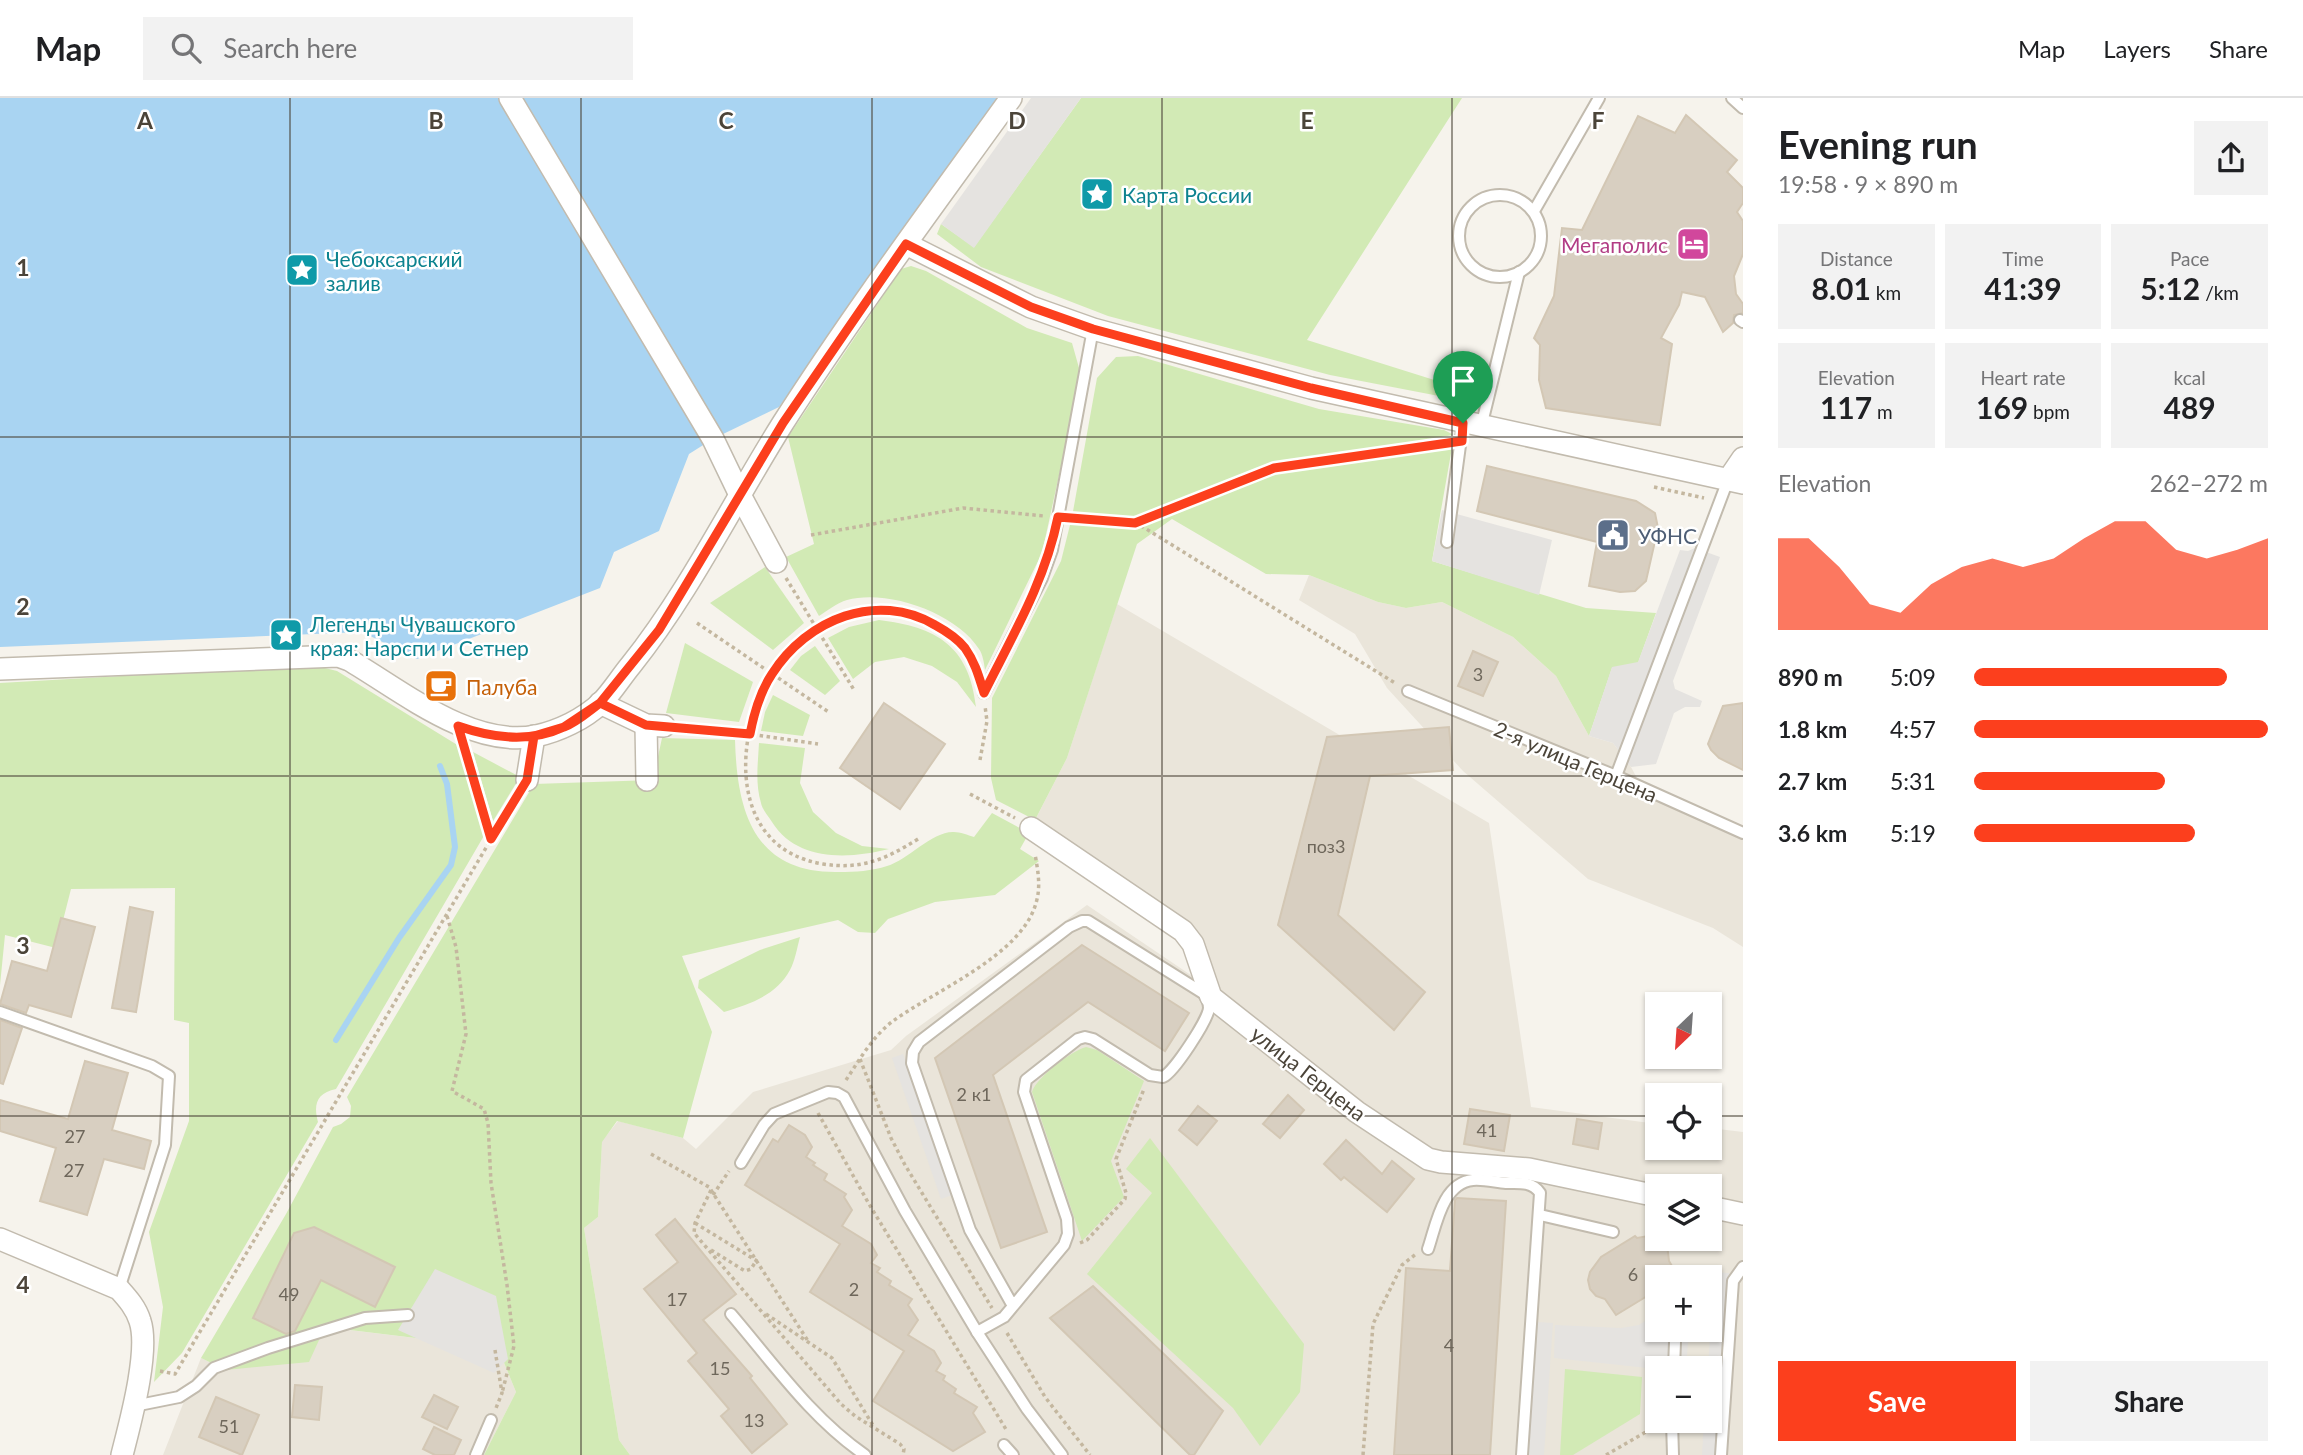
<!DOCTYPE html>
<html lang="en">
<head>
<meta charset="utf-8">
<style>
	body { margin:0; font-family:Lato,sans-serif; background:#f2f2f2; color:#202124; height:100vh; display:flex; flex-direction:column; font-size:26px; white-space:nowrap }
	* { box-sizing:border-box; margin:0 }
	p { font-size:23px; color:#757577 }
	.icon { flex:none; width:38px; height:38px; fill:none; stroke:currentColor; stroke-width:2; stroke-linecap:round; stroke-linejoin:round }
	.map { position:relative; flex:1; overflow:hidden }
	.drawer { display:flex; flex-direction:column; background:#fff; width:560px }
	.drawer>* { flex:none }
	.needle { width:46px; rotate:205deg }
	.controls { position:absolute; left:1645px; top:894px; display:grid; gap:14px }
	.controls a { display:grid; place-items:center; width:77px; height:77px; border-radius:0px; background:#fff; box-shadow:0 2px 5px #0004; font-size:35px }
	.pin { position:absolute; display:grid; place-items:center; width:60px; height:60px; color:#fff; margin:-72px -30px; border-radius:50% 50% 50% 0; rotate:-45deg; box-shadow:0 0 7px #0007 }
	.pin .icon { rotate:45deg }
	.round { display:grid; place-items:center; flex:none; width:74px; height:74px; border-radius:0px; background:#f2f2f2 }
	.summary { display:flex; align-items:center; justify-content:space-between; height:119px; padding:0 35px }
	h1 { font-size:38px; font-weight:700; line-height:52px }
	.figures { display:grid; grid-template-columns:repeat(3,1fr); gap:10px; height:119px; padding:7px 35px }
	.figures div { display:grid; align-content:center; border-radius:0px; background:#f2f2f2; text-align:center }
	.figures b { font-size:30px; font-weight:700 }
	.figures small { font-size:19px; font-weight:400 }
	.figures p { font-size:19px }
	.chart { height:196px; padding:14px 35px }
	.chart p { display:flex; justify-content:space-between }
	.chart svg { width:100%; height:126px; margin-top:7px; fill:#fc3f1d; opacity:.7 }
	.action { display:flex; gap:14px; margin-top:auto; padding:14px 35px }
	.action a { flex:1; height:80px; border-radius:0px; background:#fc3f1d; color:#fff; font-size:28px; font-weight:700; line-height:80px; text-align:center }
	.action a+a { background:#f2f2f2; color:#202124 }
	ul { padding:0 35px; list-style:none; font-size:23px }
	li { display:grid; grid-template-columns:112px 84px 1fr; align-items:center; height:52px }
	li i { height:18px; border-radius:9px; background:#fc3f1d }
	header { display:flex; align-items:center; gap:42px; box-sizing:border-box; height:98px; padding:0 35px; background:#fff; border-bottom:2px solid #e0e0e0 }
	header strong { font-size:33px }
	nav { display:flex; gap:38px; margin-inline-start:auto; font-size:24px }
	.search { width:490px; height:63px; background:#f2f2f2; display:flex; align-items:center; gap:18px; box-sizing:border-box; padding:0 24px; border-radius:0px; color:#757577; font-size:26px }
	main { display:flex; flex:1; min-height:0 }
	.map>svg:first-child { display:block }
</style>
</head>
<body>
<header>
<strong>Map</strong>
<div class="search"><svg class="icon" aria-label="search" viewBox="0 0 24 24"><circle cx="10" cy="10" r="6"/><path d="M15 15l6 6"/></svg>Search here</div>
<nav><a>Map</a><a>Layers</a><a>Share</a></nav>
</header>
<main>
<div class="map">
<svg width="1743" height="1357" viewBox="0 0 1743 1357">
	<rect width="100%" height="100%" fill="#f6f3ec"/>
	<g fill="#eae5da" fill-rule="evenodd">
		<path d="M1309,477l69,27 28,6 36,-6 71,35 43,39 33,60 24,7 18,24 15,28 97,43v109l-30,-19 -125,-49 -125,-108 -76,-83 -32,-54 -56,-34z"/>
		<path d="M1117,506l372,219 42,284 126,17v24h53v-20l33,4v82l-33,-7v-21h-53l-128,-17 -91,1 87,5 132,28v36h53v-25l33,7v234h-1113l-11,-15 -35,-212 14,-11 4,-76 16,-20 65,17 13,11 57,-57 138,-42 15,-14 181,-131 120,81 -14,-42 -162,-116 36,-70zM1657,1180h53v52h-53zM1657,1270h53v53h-53z"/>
		<path d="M324,1229l174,21 18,44 -32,63h-321l38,-97 25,12z"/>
	</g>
	<g fill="#d2eab5">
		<path d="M1081,0h381l-155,242 140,44 -8,12 -109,-21 -222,-59 -127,-49 -44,-33 4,-10 33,23z"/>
		<path d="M911,168l15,5 101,57 45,15 9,32 -39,178 -57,117c-1,-7 -2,-15 -6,-21 -23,-36 -91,-60 -132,-49 -10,3 -20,11 -28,16l-33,-59 28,-13 -26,-107 113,-168z"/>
		<path d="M1138,258l181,53 125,21 8,4 1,8 -21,119 154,47 70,5 -18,50 -26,5 -23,68 -33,-60 -43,-39 -71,-35 -36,6 -28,-6 -69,-27 -43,-1 -94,-55 -35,25 -70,214 -32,62 -39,-20 -5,-22 1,-80 69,-137 11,-44 25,-139 19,-21z"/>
		<path d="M765,469l39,56 -31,27 -63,-47z"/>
		<path d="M879,522c57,7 90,25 97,87l-19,-25 -25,-16 -28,-9 -29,5 -22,17 -25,-41 21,-11z"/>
		<path d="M685,545l68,39 -14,40 -73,-9z"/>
		<path d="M815,548l25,35 -15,14 -35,-25 11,-14z"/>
		<path d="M313,567l24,6 122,75 26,88 -149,255c-19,4 -23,15 -18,33l-136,231 -28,29 9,-75 -14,-75 40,-111v-98l-15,-3 1,-132 -104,1 -15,59 -51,-13 -5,50v-302z"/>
		<path d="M773,597l37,20 -7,21 -42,-5 4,-19z"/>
		<path d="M662,640l73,2c2,72 19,134 104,132 16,0 33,-1 48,-6 21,-6 45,-35 67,-34 6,0 14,3 20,5l18,-24 37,20 -9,16 19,12 -44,34 -60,7 -47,17 -13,14 -17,-1 -20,-12 -156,36 30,76 -29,106 -66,-17 -15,21 -4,75 -14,11 35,212 11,15h-146l32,-63 -18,-44 -173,-21 -16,35 -83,8 -25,-12 85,-144 47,-87 8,-3 9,-7 1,-11 -4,-9 187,-313 119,-4z"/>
		<path d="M759,645l46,5 -5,35 13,29 23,21 26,13 27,3c-40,10 -92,13 -117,-27 -4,-6 -10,-13 -11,-19 -6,-20 -3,-40 -2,-60z"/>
		<path d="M473,654l47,25 -27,44z"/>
		<path d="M800,839c-3,11 -5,24 -10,33 -14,26 -41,34 -66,42l-26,-24 1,-8 61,-30z"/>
		<path d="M1086,949l11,3 47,31 -33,80 13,36 -42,44 -50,-149c4,-14 39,-41 54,-45z"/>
		<path d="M1150,1040l154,206 -4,48 -40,54 -27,-38 -146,-134 65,-81 -26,-24z"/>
		<path d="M1565,1271l77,8 -2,37 -67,41h-13z"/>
	</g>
	<g fill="#e5e3e0">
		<path d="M1031,0h50l-107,150 -33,-24z"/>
		<path d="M1442,412l110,30 -13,55 -107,-34z"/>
		<path d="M1695,450l25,9 -47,124 2,8 27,12 -2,6h-15l-11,6 -18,51 -25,3 -18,-24 -24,-7 23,-69 26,-5 42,-112 8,1z"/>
		<path d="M903,956l49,141 -11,4 -49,-141z"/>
		<path d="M435,1171l61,27 12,63 -14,14 -96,-43z"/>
		<path d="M1714,1174l15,1 -13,182h-14l2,-34h6v-53h-2z"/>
		<path d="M1657,1215v17h32l-3,38 -29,1 -103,-11 1,-33 66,3 18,-3z"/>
		<path d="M1537,1224l16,1 -9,132h-16z"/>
	</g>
	<g fill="#a9d4f2">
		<path d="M0,0h502l206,344 -19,12 -30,77 -45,21 -14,36 -183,71 -55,-27 -362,15z"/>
		<path d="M519,0h479l-219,309 -60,29z"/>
	</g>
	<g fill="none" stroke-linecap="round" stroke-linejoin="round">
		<path stroke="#a9d4f2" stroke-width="6" d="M336,942l63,-102 52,-73 4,-18 -8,-63 -7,-18"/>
	</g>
	<g fill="#d8cfc1" stroke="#d3c7b4" stroke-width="2">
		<path d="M1686,17l51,45 -10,12 16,16v15l-6,9 6,9v33l-9,22 2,18 7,10v9l-9,2 -1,8 -10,9 -18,-35 -23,-5 -3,13 -18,33 11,6 -12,81 -114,-17 -7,-28 1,-35 -6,-7 20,-42 8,-68 20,2 56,-114 37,17z"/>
		<path d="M1487,368l149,35 19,12 3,15 -12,53 -11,10 -15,1 -31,-6 8,-44 -120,-31z"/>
		<path d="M1473,553l25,11 -15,34 -25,-10z"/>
		<path d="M884,605l61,41 -45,65 -60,-41z"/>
		<path d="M1743,605v67l-24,-12 -8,-8 -3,-6 15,-38z"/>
		<path d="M1449,629l4,43 -83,6 -32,139 87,77 -31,38 -116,-105 49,-188z"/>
		<path d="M130,809l23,5 -17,100 -24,-4z"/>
		<path d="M61,820l34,9 -24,90 -42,-12 -3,8 -26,-9 12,-43 35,10z"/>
		<path d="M1082,847l107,68 -24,38 -77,-49 -95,73 54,157 -46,16 -66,-190z"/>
		<path d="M0,922l22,8 -19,56 -3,-1z"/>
		<path d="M85,963l43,12 -16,57 39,11 -7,28 -40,-10 -17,56 -47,-14 16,-53 -56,-17v-31l68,19z"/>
		<path d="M1288,997l16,15 -24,28 -17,-14z"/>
		<path d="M1198,1008l19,15 -20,24 -18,-15z"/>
		<path d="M1470,1011l40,6 -6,36 -40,-7z"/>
		<path d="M1577,1021l25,4 -4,26 -25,-5z"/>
		<path d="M789,1027l16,10 7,12 -6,10 9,6 -2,2 14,9 -3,6 22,14 -2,3 8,13 -10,16 29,18 6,11 -6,8 9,5 -3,4 14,9 -2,4 23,14 -4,6 10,15 -10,15 26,16 7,12 -5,8 9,5 -2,4 13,9 -2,4 23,14 -4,6 12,19 -32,19 -80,-50 31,-50 -94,-59 30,-48 -95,-59 28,-46 5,3z"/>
		<path d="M1346,1042l36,34 10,-13 22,18 -27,33 -43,-35 -3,3 -17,-16z"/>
		<path d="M1457,1100l49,3 -16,254h-96l12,-187 44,3 5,-71z"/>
		<path d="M675,1121l61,75 -33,26 49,56 -2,2 37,46 -35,29 -31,-37 8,-7 -41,-48 9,-8 -53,-64 34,-27 -22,-27z"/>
		<path d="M314,1129l81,40 -20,40 -54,-27 -26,51 -9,3 -33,-16 41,-85z"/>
		<path d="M1654,1137l13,9 2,17 10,17h-22v12l-41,25 -11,-16 -9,-3 -6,-7 -2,-9 2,-8 11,-15 34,-21 2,2z"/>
		<path d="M1093,1188l130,125 -29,44h-4l-140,-137z"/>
		<path d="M295,1287l27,2 -3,33 -27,-3z"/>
		<path d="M434,1297l24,12 -11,22 -25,-12z"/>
		<path d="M216,1299l43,18 -17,40 -43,-18z"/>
		<path d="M434,1329l27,13 -7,15h-19l-12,-6z"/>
	</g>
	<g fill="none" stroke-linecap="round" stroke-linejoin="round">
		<defs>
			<g id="lane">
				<path d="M1732,0l11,10"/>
				<circle cx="1500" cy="138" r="41"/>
				<path d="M1534,113l65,-113"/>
				<path d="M1740,222l3,2"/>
				<path d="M1481,329l38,-155"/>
				<path d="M1447,444l16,-119"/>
				<path d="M1408,593l208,85 127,57"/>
				<path d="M984,595l58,-115 10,-28 41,-221"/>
				<path d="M1616,678l112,-296"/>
				<path d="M0,914l152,54 17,10 -4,69 -46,144"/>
				<path d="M741,1065l23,-38 10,-11 54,-22 9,1 7,4 61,114 72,121 50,77 35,46"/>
				<path d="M1540,1117l73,17"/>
				<path d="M1428,1151c8,-23 14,-66 45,-69 10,-1 22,2 33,3 12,0 26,-2 34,10l-18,262"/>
				<path d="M731,1216c42,49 80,104 134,141"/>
				<path d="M977,1234l27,-15 60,-72 4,-11 -1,-15 -43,-127 2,-12 52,-41 7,-2 8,2 57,36 13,2c11,-5 45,-57 46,-69 0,-6 -2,-10 -6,-15l-115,-72h-6l-13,6 -150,115 -6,10 -1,11 58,167 43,76"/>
				<path d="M1674,1270l1,-26"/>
				<path d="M134,1308l45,-9 17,-11 18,-18 54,-20 97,-30 43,-3"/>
				<path d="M1672,1323l1,34"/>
				<path d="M1004,1347l9,10"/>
				<path d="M476,1357l15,-35"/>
				<path d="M1721,1357l12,-174 10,-14"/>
			</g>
			<g id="street">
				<path d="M510,0l203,341 27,56 36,67"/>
				<path d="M906,146l125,63 62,22 218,59 432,95"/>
				<path d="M1728,382l15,-22"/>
				<path d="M0,571l338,-13 11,4c53,31 123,89 187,76 23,-5 48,-17 65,-33 11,-11 20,-26 30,-38 59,-74 101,-161 152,-242 71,-111 151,-218 228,-325"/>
				<path d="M600,605l46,22 18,1"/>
				<path d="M646,627l1,55"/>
				<path d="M527,682l7,-44"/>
				<path d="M1031,730l152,103 10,13 18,53 146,115 71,47 13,3 88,7 128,27"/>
				<path d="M1710,1109l33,7"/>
				<path d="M0,1141l119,50c9,10 17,19 21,32 10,30 -10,102 -18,134"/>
			</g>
		</defs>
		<use href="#lane" stroke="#c2bbae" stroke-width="14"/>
		<use href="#street" stroke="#c2bbae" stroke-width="24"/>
		<g stroke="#c4b79f" stroke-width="3.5" stroke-dasharray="3.5 3.5" stroke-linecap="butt">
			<path d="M1654,389l50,11"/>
			<path d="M1073,419l62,5 139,-54 171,-24"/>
			<path d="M1135,424l260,161"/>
			<path d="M811,437l152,-27 81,8"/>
			<path d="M786,480l68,112"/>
			<path d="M697,525l133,90"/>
			<path d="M683,630l67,6 68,10"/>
			<path d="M464,649l27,92"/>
			<path d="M980,662l7,-39 -2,-15"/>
			<path d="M970,696l45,24"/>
			<path d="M918,741c-32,20 -56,31 -95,25 -93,-15 -91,-124 -52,-189 12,-19 31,-35 50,-46 25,-15 51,-25 80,-18 32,6 66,29 76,60"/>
			<path d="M447,818l9,31 10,87 -14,57 32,18 4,14 3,60 16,102 7,61 -12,47"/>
			<path d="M860,961l31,79 14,27 87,143"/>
			<path d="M846,982c14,-21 27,-44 47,-59 43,-31 129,-66 143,-118 5,-16 2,-32 -1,-49"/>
			<path d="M818,1015l51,91 138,227"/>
			<path d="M651,1056l58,33 99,154"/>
			<path d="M711,1092l-16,33 -1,10 147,171 14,12 45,28 4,5 -1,6"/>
			<path d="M713,1097l16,-24"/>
			<path d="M695,1125l62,38"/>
			<path d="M1080,1145l7,-3 38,-41 1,-6 -10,-34 28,-70"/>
			<path d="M711,1152l34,21 6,-2 5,-8"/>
			<path d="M766,1216l66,44 42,69"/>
			<path d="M1007,1235l38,64 45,58"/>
			<path d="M495,1252l7,43 -6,15"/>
			<path d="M160,1273l15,3 341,-577"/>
			<path d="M1363,1357l10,-131 29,-59 14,-11"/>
			<path d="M1606,1357l52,-30"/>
		</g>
		<use href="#lane" stroke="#fff" stroke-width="10"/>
		<use href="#street" stroke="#fff" stroke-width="21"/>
	</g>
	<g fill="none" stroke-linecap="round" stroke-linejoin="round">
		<defs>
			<path id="route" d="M1463,325l-152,-35 -218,-59 -62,-22 -125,-63 -123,179 -124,207 -59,73 -36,24 -30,9 -7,44 -36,59 -33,-113c34,12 72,17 106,1 13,-5 25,-16 36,-24l46,22 104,9c4,-21 10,-42 22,-60 35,-55 105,-83 163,-49 11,6 22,13 30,23 10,14 14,29 19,45 29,-58 61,-112 74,-176l77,6 139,-55 188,-27 1,-18"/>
		</defs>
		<use href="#route" stroke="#fff" stroke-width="14"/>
		<use href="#route" stroke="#fc3f1d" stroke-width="9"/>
	</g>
	<path fill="none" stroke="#4b4439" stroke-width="2" stroke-opacity="0.55" d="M290,0v1357M581,0v1357M872,0v1357M1162,0v1357M1452,0v1357M0,339h1743M0,678h1743M0,1018h1657M1710,1018h33"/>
	<defs>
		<symbol id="sight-square" viewBox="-11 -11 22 22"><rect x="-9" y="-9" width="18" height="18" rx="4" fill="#0f9aa8" stroke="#fff"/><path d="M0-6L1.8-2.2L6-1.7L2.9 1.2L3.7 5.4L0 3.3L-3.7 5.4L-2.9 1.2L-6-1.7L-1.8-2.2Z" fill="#fff"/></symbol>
		<symbol id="hotel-square" viewBox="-11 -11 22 22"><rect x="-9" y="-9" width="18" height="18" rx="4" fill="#d1479c" stroke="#fff"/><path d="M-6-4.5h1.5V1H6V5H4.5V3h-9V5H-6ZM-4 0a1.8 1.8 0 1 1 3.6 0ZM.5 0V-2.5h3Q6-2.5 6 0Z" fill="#fff"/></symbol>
		<symbol id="civic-square" viewBox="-11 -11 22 22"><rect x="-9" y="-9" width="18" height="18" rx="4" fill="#5c6f8a" stroke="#fff"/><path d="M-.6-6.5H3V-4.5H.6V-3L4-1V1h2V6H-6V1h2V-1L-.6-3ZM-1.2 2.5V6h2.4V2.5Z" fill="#fff"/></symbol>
		<symbol id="cafe-square" viewBox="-11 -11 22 22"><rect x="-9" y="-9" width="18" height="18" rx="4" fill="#e8710a" stroke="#fff"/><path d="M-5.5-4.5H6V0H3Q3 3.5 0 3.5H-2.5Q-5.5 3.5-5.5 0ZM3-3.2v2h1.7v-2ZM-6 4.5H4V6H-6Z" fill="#fff"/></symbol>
	</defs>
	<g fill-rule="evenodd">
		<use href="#sight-square" x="1078" y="77" width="38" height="38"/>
		<use href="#hotel-square" x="1674" y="127" width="38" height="38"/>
		<use href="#sight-square" x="283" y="153" width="38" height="38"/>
		<use href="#civic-square" x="1594" y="418" width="38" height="38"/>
		<use href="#sight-square" x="267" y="518" width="38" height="38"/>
		<use href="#cafe-square" x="422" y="569" width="38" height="38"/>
	</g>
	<g text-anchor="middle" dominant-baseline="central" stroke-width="5" stroke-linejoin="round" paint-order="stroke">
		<g font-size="18" fill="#6e675b">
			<text x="1478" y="576">3</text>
			<text x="1326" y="748">поз3</text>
			<text x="974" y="996">2 к1</text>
			<text x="1487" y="1032">41</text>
			<text x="75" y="1038">27</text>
			<text x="74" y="1072">27</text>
			<text x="1633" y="1176">6</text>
			<text x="854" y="1191">2</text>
			<text x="289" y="1196">49</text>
			<text x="677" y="1201">17</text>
			<text x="1449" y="1247">4</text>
			<text x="720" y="1270">15</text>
			<text x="754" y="1322">13</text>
			<text x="229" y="1328">51</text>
		</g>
		<g font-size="21" fill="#0d838f" stroke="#fff" text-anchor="start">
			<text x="1122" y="96">Карта России</text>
			<text x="326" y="160">Чебоксарский<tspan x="326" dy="24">залив</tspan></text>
			<text x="310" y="525">Легенды Чувашского<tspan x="310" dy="24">края: Нарспи и Сетнер</tspan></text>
		</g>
		<g font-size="21" fill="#b23c85" stroke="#fff" text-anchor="end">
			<text x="1668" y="146">Мегаполис</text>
		</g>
		<g font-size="21" fill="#4e5e75" stroke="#fff" text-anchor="start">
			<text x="1638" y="437">УФНС</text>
		</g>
		<g font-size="21" fill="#c56008" stroke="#fff" text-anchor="start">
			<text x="466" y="588">Палуба</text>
		</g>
		<g font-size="21" fill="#4b4439" stroke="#fff">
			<text transform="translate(1576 663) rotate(23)">2-я улица Герцена</text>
			<text transform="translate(1309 975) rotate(38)">улица Герцена</text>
		</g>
	</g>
	<g font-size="23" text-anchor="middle" font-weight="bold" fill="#4b4439" stroke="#fff" stroke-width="5" stroke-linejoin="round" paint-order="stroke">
		<text x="145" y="31">A</text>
		<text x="436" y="31">B</text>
		<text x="726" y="31">C</text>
		<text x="1017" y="31">D</text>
		<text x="1307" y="31">E</text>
		<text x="1598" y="31">F</text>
		<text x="23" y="178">1</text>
		<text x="23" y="517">2</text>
		<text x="23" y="856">3</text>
		<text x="23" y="1195">4</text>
	</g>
</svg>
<div class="controls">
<a><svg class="needle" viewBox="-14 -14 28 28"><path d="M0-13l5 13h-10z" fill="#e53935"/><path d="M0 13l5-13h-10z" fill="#757577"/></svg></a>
<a><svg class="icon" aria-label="locate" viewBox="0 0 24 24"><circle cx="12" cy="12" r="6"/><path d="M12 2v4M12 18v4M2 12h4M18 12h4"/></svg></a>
<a><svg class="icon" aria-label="layers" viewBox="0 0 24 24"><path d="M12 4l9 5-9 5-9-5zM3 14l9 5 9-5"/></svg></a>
<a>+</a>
<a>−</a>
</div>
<div class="pin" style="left:1463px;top:325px;background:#1e9e55"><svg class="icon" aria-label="arrive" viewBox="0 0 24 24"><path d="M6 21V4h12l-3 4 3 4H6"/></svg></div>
</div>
<section class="drawer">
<div class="summary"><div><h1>Evening run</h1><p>19:58 · 9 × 890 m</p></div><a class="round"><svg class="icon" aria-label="share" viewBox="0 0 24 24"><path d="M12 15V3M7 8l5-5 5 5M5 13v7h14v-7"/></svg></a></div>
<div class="figures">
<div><p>Distance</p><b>8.01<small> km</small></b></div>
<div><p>Time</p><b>41:39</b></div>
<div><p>Pace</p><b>5:12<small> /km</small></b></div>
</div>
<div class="figures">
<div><p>Elevation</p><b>117<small> m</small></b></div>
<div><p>Heart rate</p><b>169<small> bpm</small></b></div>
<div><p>kcal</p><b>489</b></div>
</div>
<div class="chart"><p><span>Elevation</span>262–272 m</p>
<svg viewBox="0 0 160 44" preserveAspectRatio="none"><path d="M0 44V12L10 12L20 22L30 35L40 38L50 28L60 22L70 19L80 22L90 19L100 12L110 6L120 6L130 16L140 19L150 16L160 12V44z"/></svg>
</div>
<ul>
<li><b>890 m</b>5:09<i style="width:86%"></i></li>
<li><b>1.8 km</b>4:57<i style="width:100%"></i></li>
<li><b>2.7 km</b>5:31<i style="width:65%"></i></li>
<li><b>3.6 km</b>5:19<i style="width:75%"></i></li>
</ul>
<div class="action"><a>Save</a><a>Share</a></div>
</section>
</main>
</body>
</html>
